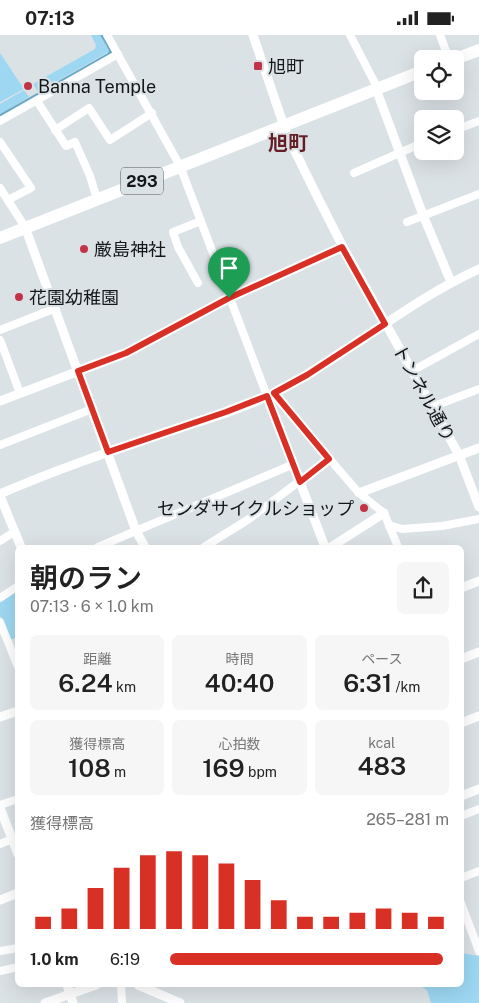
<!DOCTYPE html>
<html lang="ja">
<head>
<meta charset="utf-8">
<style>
	body { margin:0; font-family:"Public Sans","Noto Sans JP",sans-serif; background:#f6f6f6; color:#222; height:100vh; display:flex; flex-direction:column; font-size:19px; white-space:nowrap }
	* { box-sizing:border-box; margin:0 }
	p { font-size:16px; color:#767676 }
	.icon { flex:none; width:28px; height:28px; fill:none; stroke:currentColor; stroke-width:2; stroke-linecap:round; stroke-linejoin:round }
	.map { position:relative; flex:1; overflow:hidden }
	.side { position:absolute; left:15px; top:510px; width:449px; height:442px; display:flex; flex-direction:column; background:#fff; border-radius:8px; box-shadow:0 5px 20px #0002 }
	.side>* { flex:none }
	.fabs { position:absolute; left:414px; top:15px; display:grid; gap:10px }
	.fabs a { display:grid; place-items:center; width:50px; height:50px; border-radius:8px; background:#fff; box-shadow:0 5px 20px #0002; font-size:25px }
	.pin { position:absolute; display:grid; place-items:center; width:42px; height:42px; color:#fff; margin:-51px -21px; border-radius:50% 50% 50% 0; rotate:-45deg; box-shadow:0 0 5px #0007 }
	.pin .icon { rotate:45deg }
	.round { display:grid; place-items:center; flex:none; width:52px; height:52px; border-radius:8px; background:#f6f6f6 }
	.headline { display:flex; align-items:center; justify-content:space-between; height:85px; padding:0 15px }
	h1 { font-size:28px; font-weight:600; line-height:38px }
	.stats { display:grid; grid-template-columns:repeat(3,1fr); gap:8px; height:85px; padding:5px 15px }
	.stats div { display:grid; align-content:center; border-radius:8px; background:#f6f6f6; text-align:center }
	.stats b { font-size:25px; font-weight:600 }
	.stats small { font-size:14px; font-weight:400 }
	.stats p { font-size:14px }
	.chart { height:140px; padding:10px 15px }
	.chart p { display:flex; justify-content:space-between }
	.chart svg { width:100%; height:90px; margin-top:5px; stroke:#d93025; stroke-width:6 }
	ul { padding:0 15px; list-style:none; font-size:16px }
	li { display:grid; grid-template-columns:80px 60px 1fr; align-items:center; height:38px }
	li i { height:12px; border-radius:6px; background:#d93025 }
	.status { display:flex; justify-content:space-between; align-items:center; height:35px; padding:0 25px; background:#fff; direction:ltr }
	.status svg { height:14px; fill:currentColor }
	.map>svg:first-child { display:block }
</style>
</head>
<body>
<div class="status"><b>07:13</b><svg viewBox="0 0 49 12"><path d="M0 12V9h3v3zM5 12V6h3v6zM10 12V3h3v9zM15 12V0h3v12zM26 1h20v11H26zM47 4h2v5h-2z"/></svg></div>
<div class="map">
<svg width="479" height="968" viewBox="0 0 479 968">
	<rect width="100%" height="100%" fill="#dbe2e6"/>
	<g fill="#9dd7f2">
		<path d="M91,0h9l9,15 -1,2 -70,40 -5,-8 62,-35 1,-4z"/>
		<path d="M0,18l24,36 -24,13z"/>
		<path d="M24,55l5,7 -29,17v-10z"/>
		<path d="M17,554v48l-7,3 -10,-24v-14z"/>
		<path d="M461,918l18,3v47h-48l-4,-13 -9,-5h43z"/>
	</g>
	<path fill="#68a9c6" d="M100,0h4l9,17 -1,2 -112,63v-3l108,-61 1,-3z"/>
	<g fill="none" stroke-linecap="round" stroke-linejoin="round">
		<g stroke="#fff" stroke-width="8">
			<path d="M107,0l73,131 87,230"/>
			<path d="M350,0l28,54"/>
			<path d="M440,0l9,24"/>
			<path d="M37,66l29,45 9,-4 15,34 7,23"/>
			<path d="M0,86l118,-67"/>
			<path d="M55,95l34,-22 21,32 42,-27"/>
			<path d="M455,95l24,-9"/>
			<path d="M0,107l31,46 -23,12"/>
			<path d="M354,138l68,-30"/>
			<path d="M0,153l25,39"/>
			<path d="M407,187l72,-28"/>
			<path d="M198,248l-20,-36 -5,-15 28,-11"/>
			<path d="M0,295l56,-22"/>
			<path d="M0,305l20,53"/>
			<path d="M412,336l67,-37"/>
			<path d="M274,358l65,77 20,23 25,20 14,34"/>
			<path d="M432,372l47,-18"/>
			<path d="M0,410l92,-36"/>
			<path d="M389,490l13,4 40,-3 37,-7"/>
			<path d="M0,506l14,-9"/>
			<path d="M98,512l196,-83"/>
			<path d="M204,512l45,-28 80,-60"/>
			<path d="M0,563l18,-12"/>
			<path d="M0,587l18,45"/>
			<path d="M0,770l18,-6"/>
			<path d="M461,781l18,-7"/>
			<path d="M0,809l12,-5"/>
			<path d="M461,843l18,-7"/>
			<path d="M461,868l18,48"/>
			<path d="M0,916l18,-3"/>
			<path d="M0,936l18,-4"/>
			<path d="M121,950l1,18"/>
		</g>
		<g stroke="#fff" stroke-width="9">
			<path d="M253,0l34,100 31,63 25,49 116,208 20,52"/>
			<path d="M376,54l47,126 28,67"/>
			<path d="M25,192l111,304 9,16"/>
			<path d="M267,361l58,151"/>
			<path d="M0,366l126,-48 103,-55 114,-51"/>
			<path d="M359,458l120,-45"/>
			<path d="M0,459c55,-24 111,-43 167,-62 36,-12 74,-22 107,-39 72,-36 132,-91 205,-124"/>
			<path d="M0,461l21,51"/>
			<path d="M331,512l53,-34"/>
			<path d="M461,553l18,-7"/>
			<path d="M461,624l18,-7"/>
			<path d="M0,682l18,-6"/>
			<path d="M461,688l18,-7"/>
			<path d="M461,761l18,-7"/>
			<path d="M0,773l18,46"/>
			<path d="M0,865l18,-7"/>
			<path d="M67,950l6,18"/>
			<path d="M138,950l42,18"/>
			<path d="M45,968l51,-18"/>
		</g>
		<g stroke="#fff" stroke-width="12">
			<path d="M455,24l24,-9"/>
			<path d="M0,203l422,-167"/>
		</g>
	</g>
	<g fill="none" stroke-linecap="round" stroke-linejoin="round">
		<defs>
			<path id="route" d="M342,212l43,77 -78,51 -33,18 55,66 -29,23 -33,-86 -41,16 -118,40 -30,-81 48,-18 103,-55z"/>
		</defs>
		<use href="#route" stroke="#fff" stroke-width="10"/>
		<use href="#route" stroke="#d93025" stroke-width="6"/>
	</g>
	<g fill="#c33347" stroke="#dbe2e6" stroke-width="2">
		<rect x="253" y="26" width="10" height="10" rx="2.5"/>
		<circle cx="28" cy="51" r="5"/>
		<circle cx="84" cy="214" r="5"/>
		<circle cx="19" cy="262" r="5"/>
		<circle cx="364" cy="473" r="5"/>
	</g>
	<g text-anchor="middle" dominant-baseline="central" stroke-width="4" stroke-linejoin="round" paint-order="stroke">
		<rect fill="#dbe2e6" stroke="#505456" stroke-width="1" x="121" y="132.5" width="42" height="27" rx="4"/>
		<g font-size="16" font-weight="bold" fill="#141718">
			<text x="142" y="146">293</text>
		</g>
		<g font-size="18" fill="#141718" stroke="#dbe2e6" text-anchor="start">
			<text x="268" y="31">旭町</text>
			<text x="38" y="51">Banna Temple</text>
			<text x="94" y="214">厳島神社</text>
			<text x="29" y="262">花園幼稚園</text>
			<text x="354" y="473" text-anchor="end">センダサイクルショップ</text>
		</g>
		<g font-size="18" fill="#141718" stroke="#dbe2e6">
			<text transform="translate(424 358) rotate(61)">トンネル通り</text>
		</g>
		<g font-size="20" font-weight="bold" fill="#641e25" stroke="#dbe2e6">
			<text x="288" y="108">旭町</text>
		</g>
	</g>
</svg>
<div class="fabs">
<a><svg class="icon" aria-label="locate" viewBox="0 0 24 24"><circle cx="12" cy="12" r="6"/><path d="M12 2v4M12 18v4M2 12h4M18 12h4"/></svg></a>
<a><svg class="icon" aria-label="layers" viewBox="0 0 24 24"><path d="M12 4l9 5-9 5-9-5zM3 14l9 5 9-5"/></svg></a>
</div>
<div class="pin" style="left:229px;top:263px;background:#1e9e55"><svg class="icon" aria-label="arrive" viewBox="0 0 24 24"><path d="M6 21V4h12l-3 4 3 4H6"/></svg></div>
<section class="side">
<div class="headline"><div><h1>朝のラン</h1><p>07:13 · 6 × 1.0 km</p></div><a class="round"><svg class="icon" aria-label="share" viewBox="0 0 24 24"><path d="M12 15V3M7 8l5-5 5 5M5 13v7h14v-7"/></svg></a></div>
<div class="stats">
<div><p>距離</p><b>6.24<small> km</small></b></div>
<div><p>時間</p><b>40:40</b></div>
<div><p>ペース</p><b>6:31<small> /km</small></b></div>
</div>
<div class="stats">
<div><p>獲得標高</p><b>108<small> m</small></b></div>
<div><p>心拍数</p><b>169<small> bpm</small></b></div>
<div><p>kcal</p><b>483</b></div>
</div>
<div class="chart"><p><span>獲得標高</span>265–281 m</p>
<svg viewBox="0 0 160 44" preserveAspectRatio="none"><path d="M5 44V38M15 44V34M25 44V24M35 44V14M45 44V8M55 44V6M65 44V8M75 44V12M85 44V20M95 44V30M105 44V38M115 44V38M125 44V36M135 44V34M145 44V36M155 44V38"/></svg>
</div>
<ul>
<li><b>1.0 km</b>6:19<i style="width:98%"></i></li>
</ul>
</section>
</div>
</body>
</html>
